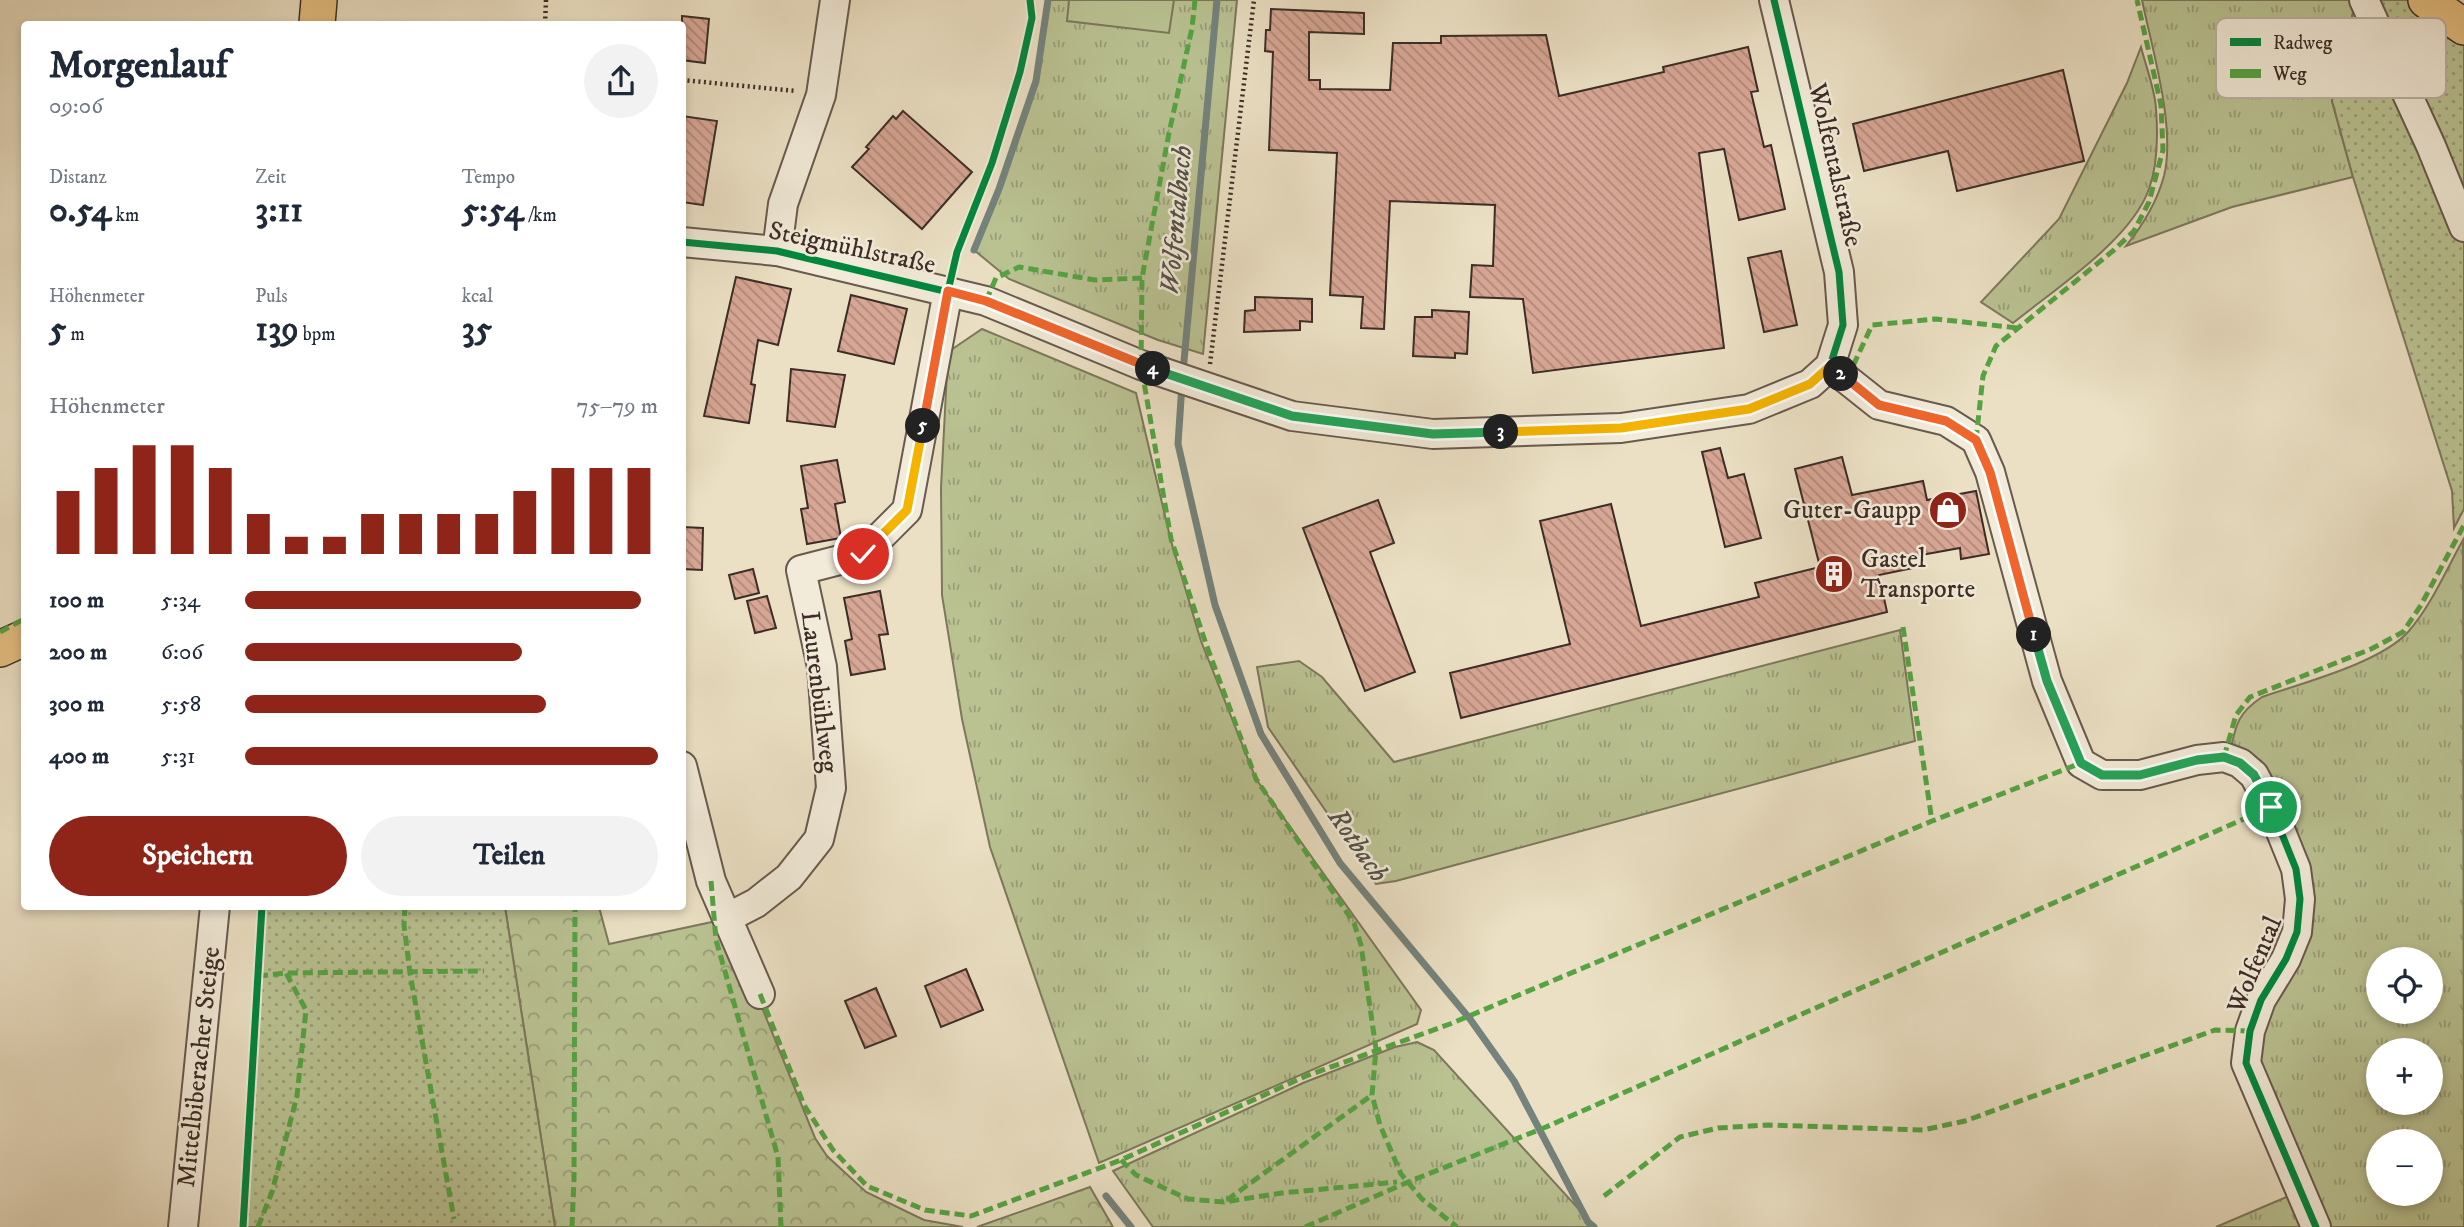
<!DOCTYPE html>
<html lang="de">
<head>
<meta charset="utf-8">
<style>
	body { margin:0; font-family:"IM FELL DW Pica",serif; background:#f2f2f3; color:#1f2937; height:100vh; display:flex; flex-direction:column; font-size:26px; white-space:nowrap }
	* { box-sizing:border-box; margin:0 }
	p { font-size:23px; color:#747a83 }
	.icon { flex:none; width:38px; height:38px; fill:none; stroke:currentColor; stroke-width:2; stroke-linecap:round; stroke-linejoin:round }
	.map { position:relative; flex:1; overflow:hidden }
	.side { position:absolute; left:21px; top:21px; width:665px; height:889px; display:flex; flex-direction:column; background:#fff; border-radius:7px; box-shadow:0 4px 10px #0003 }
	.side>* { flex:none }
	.tools { position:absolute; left:2366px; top:947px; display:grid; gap:14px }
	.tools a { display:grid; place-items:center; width:77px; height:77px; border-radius:50%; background:#fff; box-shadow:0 4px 10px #0003; font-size:35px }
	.pin { position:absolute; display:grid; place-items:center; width:60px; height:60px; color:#fff; margin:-30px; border:4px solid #fff; border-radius:50%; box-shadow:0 2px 7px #0007 }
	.km { position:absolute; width:35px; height:35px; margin:-18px; border-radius:50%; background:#222; color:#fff; font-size:19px; line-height:35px; text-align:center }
	.round { display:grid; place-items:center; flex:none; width:74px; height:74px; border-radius:37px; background:#f2f2f3 }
	.summary { display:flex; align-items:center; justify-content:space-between; height:119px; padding:0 28px }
	h1 { font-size:38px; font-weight:700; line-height:52px }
	.metrics { display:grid; grid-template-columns:repeat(3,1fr); gap:10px; height:119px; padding:7px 28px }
	.metrics div { display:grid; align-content:center }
	.metrics b { font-size:35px; font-weight:700 }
	.metrics small { font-size:19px; font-weight:400 }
	.metrics p { font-size:19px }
	.chart { height:196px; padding:14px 28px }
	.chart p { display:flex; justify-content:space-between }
	.chart svg { width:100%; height:126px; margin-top:7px; stroke:#8f2418; stroke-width:6 }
	.button { display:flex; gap:14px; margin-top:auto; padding:14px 28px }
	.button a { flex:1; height:80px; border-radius:42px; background:#8f2418; color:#fff; font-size:28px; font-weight:700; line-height:80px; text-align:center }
	.button a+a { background:#f2f2f3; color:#1f2937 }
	ul { padding:0 28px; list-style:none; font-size:23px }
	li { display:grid; grid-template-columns:112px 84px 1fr; align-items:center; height:52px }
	li i { height:18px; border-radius:9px; background:#8f2418 }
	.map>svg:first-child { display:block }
</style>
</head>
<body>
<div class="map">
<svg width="2464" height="1227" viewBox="0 0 2464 1227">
	<defs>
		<pattern id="grass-tufts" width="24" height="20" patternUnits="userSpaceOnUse" patternTransform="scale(1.75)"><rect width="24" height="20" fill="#bac292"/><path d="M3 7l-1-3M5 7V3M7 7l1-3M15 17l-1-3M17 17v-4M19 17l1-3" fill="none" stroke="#989e77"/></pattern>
		<pattern id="forest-crowns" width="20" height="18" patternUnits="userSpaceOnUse" patternTransform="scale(1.75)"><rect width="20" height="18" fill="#bac292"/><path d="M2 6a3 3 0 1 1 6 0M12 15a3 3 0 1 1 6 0" fill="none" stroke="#989e77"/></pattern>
		<pattern id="garden-dots" width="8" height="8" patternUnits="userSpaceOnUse" patternTransform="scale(1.75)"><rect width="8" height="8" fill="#bac292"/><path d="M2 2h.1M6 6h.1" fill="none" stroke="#989e77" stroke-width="1.8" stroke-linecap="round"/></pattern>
		<pattern id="building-back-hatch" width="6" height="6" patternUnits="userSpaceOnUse" patternTransform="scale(1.75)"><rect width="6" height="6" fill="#d7a694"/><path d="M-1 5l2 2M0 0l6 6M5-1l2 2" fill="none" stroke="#b08879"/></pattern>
	</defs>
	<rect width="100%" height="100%" fill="#ebe0c4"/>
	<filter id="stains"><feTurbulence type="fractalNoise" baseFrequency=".00286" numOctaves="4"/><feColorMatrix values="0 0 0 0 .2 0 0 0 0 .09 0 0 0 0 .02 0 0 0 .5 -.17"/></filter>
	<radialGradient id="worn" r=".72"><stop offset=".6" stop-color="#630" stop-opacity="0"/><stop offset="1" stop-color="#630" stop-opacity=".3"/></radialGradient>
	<g fill="url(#grass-tufts)" stroke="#7c785c" stroke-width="2" fill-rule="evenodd">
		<path d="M1048,0h189l-34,354 -45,-14 -149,-61 -35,-29 25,-61 37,-108z"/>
		<path d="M2142,0h214l-24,101 21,76 -121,30 -106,39c17,-21 31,-44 38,-70 12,-49 -12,-127 -22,-176z"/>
		<path d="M2141,47c5,20 14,42 15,62 2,26 2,55 -7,80 -18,51 -94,100 -136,134l-32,-21 78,-83 68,-136z"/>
		<path d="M982,329l154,64 35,148 30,100 55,138 165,231 -4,14 -318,139 -109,-316 -28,-128 -20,-124 -1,-107 7,-136z"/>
		<path d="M2463,540l1,687h-139l-74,-164 54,-170 -75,-141c6,-28 8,-39 32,-55 40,-14 118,-34 146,-65 23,-26 38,-62 55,-92zM2378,959h53v53h-53zM2378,1050h53v52h-53zM2378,1141h53v53h-53z"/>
		<path d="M1900,630l15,111 -519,140 -20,3 -108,-157 -11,-60 42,-6 23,16 72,85z"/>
		<path d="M1417,1042l17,8 161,177h-442l-40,-56 190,-88 92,-36z"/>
		<path d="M2296,1193l14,34h-94z"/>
	</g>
	<g fill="url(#forest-crowns)" stroke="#7c785c" stroke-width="2">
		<path d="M505,907h94l10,37 117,-25 76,187 13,32 12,18 39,36 58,28 39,7h-408z"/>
		<path d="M1090,1187l23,40h-136z"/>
	</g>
	<path fill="#bac292" stroke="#7c785c" stroke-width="2" d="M1069,0h105l-5,33 -102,-12z"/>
	<g fill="url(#garden-dots)" stroke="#7c785c" stroke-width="2">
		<path d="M2356,0h61l47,34v475l-10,19 -2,-37 -99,-314 -21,-76z"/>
		<path d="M262,907h243l50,320h-312z"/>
	</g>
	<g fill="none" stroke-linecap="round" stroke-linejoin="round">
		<g stroke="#74837d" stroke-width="7">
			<path d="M974,250l25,-61 37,-108 12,-81"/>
			<path d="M1183,372l34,-372"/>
			<path d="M1182,384l-4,60 37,161 46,129 79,129 130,156 44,62 74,141 6,5"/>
			<path d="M1106,1196l25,31"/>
		</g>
	</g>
	<g fill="url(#building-back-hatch)" stroke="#3d2d27" stroke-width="2">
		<path d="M1271,9l93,4v21l-55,-2v48h11v9l70,1 3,-47h48v-7l105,-1 13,61 105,-24 -1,-5 85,-20 10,44 -7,1 13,55 7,-2 14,64 -46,11 -15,-71 -25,4 25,195 -191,25 -10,-74 -53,-2 2,-32 21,1 2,-61 -105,-4 -6,128 -23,-1 2,-31 -33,-2 7,-142 -68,-3 4,-98 -8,-1 1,-21h4z"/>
		<path d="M682,16l27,3 -4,44 -23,-3z"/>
		<path d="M2063,70l21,91 -127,30 -9,-40 -84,20 -11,-47z"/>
		<path d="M903,111l69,61 -50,57 -70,-62 17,-18 -3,-2 27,-31 3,3z"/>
		<path d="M682,116l35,5 -14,84 -21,-3z"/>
		<path d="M1781,251l16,74 -33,7 -16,-74z"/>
		<path d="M736,277l55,12 -13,56 -20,-5 -7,44 4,1 -6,38 -45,-7z"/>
		<path d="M851,295l56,14 -13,55 -56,-13z"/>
		<path d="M1255,297l57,2v23l-12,-1v9l-56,2 1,-21 10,-1z"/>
		<path d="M1432,310l37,2 -2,42 -12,-1v5l-42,-2 2,-39h17z"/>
		<path d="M791,369l54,6 -10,52 -48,-6z"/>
		<path d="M1720,448l8,30 16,-4 17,64 -36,9 -23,-95z"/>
		<path d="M1842,457l10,38 71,-14 4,19 49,-9 13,63 -28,5 -1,-11 -50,9 3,11 -34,7 8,37 -426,106 -11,-45 120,-29 -30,-123 71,-17 30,122 118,-29 -4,-14 65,-16 -25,-98z"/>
		<path d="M837,460l8,42 -10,2 6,34 -34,6 -6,-35 7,-1 -7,-42z"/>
		<path d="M1378,500l16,43 -24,9 45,120 -50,19 -62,-163z"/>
		<path d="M682,527l21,1 -1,42 -20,-1z"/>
		<path d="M753,569l6,24 -24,6 -6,-24z"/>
		<path d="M880,591l8,43 -9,1 6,34 -34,6 -6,-34 7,-2 -8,-41z"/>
		<path d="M767,596l9,32 -21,5 -8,-32z"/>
		<path d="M966,969l17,41 -42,17 -16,-41z"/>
		<path d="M876,988l20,48 -31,12 -20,-47z"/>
	</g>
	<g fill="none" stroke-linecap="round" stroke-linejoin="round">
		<defs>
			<g id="minor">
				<path d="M2364,0l67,146 33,81"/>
				<path d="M682,242l95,9 209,50 155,64 151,51 141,18 188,-6 128,-19 61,-25 20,-18 13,-41 -4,-53 -65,-272"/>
				<path d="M777,251l6,-47 38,-109 14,-95"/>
				<path d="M1830,366l49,39 67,16 30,19 14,32 57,209 34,82 21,12h38l57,-15 27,-3 16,6 14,12 17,32 25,62 4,30 -3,33 -11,27 -25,41 -11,31 -4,32 70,164"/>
				<path d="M682,766l29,115 49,113"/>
				<path d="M727,918l29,-15 33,-26 30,-38 12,-51 -9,-121 -21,-97 62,-16 44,-44 41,-219"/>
				<path d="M183,1227l32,-321"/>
			</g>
			<g id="major">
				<path d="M2426,0l38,27"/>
				<path d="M317,24l2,-24"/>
				<path d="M0,649l24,-11"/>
			</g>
		</defs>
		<use href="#minor" stroke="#685a4e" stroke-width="32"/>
		<use href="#major" stroke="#3d2d27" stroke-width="38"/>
		<g stroke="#3d2d27" stroke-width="4.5" stroke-dasharray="2 3.5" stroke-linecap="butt">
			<path d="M545,24l1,-24"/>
			<path d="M682,80l114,11"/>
			<path d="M1210,364l44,-364"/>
		</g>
		<use href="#minor" stroke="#f2ebd9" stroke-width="28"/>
		<use href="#major" stroke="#e6c082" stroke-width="35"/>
		<g stroke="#54a442" stroke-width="5" stroke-dasharray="10 5" stroke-linecap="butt">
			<path d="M1195,0l-3,28 -23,105 -27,145 -1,87 30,174 35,105 50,135 98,144 7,22 15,104 -4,46 8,30 21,49 21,25 35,28"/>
			<path d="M986,301l10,-23 23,-11 76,13 47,-2"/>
			<path d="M1847,379l25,-54 64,-6 82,9"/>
			<path d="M1976,440l7,-64 13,-30 118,-96 20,-19 15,-29 14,-52 -2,-45 -24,-105"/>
			<path d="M1903,627l29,194"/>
			<path d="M0,632l24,-13"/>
			<path d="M2224,757l12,-42 14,-18 121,-48 32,-17 18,-27 43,-80"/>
			<path d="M711,881l5,59 62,217 3,70"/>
			<path d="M405,906l-1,19 6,48 44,246"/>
			<path d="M258,976l28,-3 198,-2"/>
			<path d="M760,994l44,111 29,45 34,36 58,24 46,6 150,-56 185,-84 144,-52 482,-203 149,-58"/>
			<path d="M1121,1160l15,15 52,24 36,3 58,-9 115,-11"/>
			<path d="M1604,1196l76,-59 38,-9 50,-3 155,5 42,-9 250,-91 35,1"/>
			<path d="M1227,1200l145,-105"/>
			<path d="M258,1227l14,-35 25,-96 9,-86 -20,-37"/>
			<path d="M572,1227l2,-48 1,-273"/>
			<path d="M1305,1227l103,-45 138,-55 725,-320"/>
		</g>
		<defs>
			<g id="cycleway">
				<path d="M682,242l95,9 209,50 155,64 151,51 141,18 188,-6 128,-19 61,-25 20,-18 13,-41 -4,-53 -65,-272"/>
				<path d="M948,291l9,-39 35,-89 28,-91 12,-54 -2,-18"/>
				<path d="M1830,366l49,39 67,16 30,19 14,32 57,209 34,82 21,12h38l57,-15 27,-3 16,6 14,12 17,32 25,62 4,30 -3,33 -11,27 -25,41 -11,31 -4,32 70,164"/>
				<path d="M243,1227l19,-321"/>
			</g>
		</defs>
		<use href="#cycleway" stroke="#f2ebd9" stroke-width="11"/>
		<use href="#cycleway" stroke="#00873e" stroke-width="7"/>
	</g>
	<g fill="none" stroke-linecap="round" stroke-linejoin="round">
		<defs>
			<path id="split-1" d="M2034,635l13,46 34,82 21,12h38l57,-15 27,-3 16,6 14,12 17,32"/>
			<path id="split-2" d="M1841,374l38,31 67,16 30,19 14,32 44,163"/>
			<path id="split-3" d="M1501,432l120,-4 128,-19 61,-25 20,-18 11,8"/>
			<path id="split-4" d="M1153,369l139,47 141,18 68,-2"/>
			<path id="split-5" d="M923,426l25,-135 38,10 167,68"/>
			<path id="split-6" d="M863,554l44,-44 16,-84"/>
		</defs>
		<use href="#split-1" stroke="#fff" stroke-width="14"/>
		<use href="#split-2" stroke="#fff" stroke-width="14"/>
		<use href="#split-3" stroke="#fff" stroke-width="14"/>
		<use href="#split-4" stroke="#fff" stroke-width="14"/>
		<use href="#split-5" stroke="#fff" stroke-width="14"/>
		<use href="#split-6" stroke="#fff" stroke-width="14"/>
		<use href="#split-1" stroke="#22a559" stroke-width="9"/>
		<use href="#split-2" stroke="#f0652b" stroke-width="9"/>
		<use href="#split-3" stroke="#f5b400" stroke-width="9"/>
		<use href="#split-4" stroke="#22a559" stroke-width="9"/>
		<use href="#split-5" stroke="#f0652b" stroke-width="9"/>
		<use href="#split-6" stroke="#f5b400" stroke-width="9"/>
	</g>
	<defs>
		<symbol id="shop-disc" viewBox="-11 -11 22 22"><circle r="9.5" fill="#8f2418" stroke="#f2ebd9"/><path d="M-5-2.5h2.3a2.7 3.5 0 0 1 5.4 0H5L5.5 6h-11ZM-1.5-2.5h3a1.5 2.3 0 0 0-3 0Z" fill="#fff"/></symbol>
		<symbol id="building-disc" viewBox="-11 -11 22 22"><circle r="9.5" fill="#8f2418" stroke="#f2ebd9"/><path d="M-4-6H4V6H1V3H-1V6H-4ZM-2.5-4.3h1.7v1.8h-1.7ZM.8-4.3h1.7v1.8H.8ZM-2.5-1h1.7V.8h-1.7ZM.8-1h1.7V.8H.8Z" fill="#fff"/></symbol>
	</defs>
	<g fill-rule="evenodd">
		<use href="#shop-disc" x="1926" y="488" width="44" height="44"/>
		<use href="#building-disc" x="1812" y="552" width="44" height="44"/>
	</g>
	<g text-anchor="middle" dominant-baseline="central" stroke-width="5" stroke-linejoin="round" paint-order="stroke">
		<g font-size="26" fill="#3d2d27" stroke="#f2ebd9">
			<text transform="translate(1835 165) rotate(77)">Wolfentalstraße</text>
			<text transform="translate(852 248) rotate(12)">Steigmühlstraße</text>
			<text transform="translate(819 692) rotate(83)">Laurenbühlweg</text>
			<text transform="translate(2255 965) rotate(-67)">Wolfental</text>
			<text transform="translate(199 1067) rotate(-84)">Mittelbiberacher Steige</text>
		</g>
		<g font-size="26" fill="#3d2d27" stroke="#f2ebd9" text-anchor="end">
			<text x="1921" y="510">Guter-Gaupp</text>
			<text x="1861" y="559" text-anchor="start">Gastel<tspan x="1861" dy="30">Transporte</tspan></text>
		</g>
		<g font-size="28" font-style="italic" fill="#54514b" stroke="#f2ebd9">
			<text transform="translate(1176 220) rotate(-85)">Wolfentalbach</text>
			<text transform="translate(1358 845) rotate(55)">Rotbach</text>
		</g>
	</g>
	<rect x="2216" y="18" width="230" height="80" rx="10" fill="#f2ebd9" stroke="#bcb2a4" stroke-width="2"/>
	<rect x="2230" y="38" width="31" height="8" fill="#00873e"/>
	<rect x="2230" y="69" width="31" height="9" fill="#54a442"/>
	<g font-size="19" fill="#3d2d27">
		<text x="2273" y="49">Radweg</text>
		<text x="2273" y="80">Weg</text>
	</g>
	<rect width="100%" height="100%" filter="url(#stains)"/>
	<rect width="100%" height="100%" fill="url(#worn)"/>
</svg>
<div class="tools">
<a><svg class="icon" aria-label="locate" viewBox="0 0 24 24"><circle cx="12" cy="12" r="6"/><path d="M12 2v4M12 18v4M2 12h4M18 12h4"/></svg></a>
<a>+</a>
<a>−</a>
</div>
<div class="pin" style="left:2271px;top:807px;background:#1e9e55"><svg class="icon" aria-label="arrive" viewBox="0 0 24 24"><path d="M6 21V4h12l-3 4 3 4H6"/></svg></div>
<div class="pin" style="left:863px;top:554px;background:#d93025"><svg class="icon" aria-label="check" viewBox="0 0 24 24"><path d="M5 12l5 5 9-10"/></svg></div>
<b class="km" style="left:2034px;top:635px">1</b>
<b class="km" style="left:1841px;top:374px">2</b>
<b class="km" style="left:1501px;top:432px">3</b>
<b class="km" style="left:1153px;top:369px">4</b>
<b class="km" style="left:923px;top:426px">5</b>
<section class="side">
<div class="summary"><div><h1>Morgenlauf</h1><p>09:06</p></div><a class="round"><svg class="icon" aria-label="share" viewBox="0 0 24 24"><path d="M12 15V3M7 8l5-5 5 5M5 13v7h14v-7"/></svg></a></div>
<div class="metrics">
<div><p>Distanz</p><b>0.54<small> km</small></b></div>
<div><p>Zeit</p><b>3:11</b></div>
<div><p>Tempo</p><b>5:54<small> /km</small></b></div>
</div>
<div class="metrics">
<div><p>Höhenmeter</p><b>5<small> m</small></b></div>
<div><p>Puls</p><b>139<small> bpm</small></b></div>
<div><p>kcal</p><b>35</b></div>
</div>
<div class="chart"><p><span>Höhenmeter</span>75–79 m</p>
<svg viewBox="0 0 160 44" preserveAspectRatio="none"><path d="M5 44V22M15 44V14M25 44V6M35 44V6M45 44V14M55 44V30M65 44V38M75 44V38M85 44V30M95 44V30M105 44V30M115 44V30M125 44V22M135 44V14M145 44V14M155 44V14"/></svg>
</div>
<ul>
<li><b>100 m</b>5:34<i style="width:96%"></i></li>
<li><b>200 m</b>6:06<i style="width:67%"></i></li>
<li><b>300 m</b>5:58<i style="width:73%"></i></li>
<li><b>400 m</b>5:31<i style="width:100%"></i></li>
</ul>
<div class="button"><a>Speichern</a><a>Teilen</a></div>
</section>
</div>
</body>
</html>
